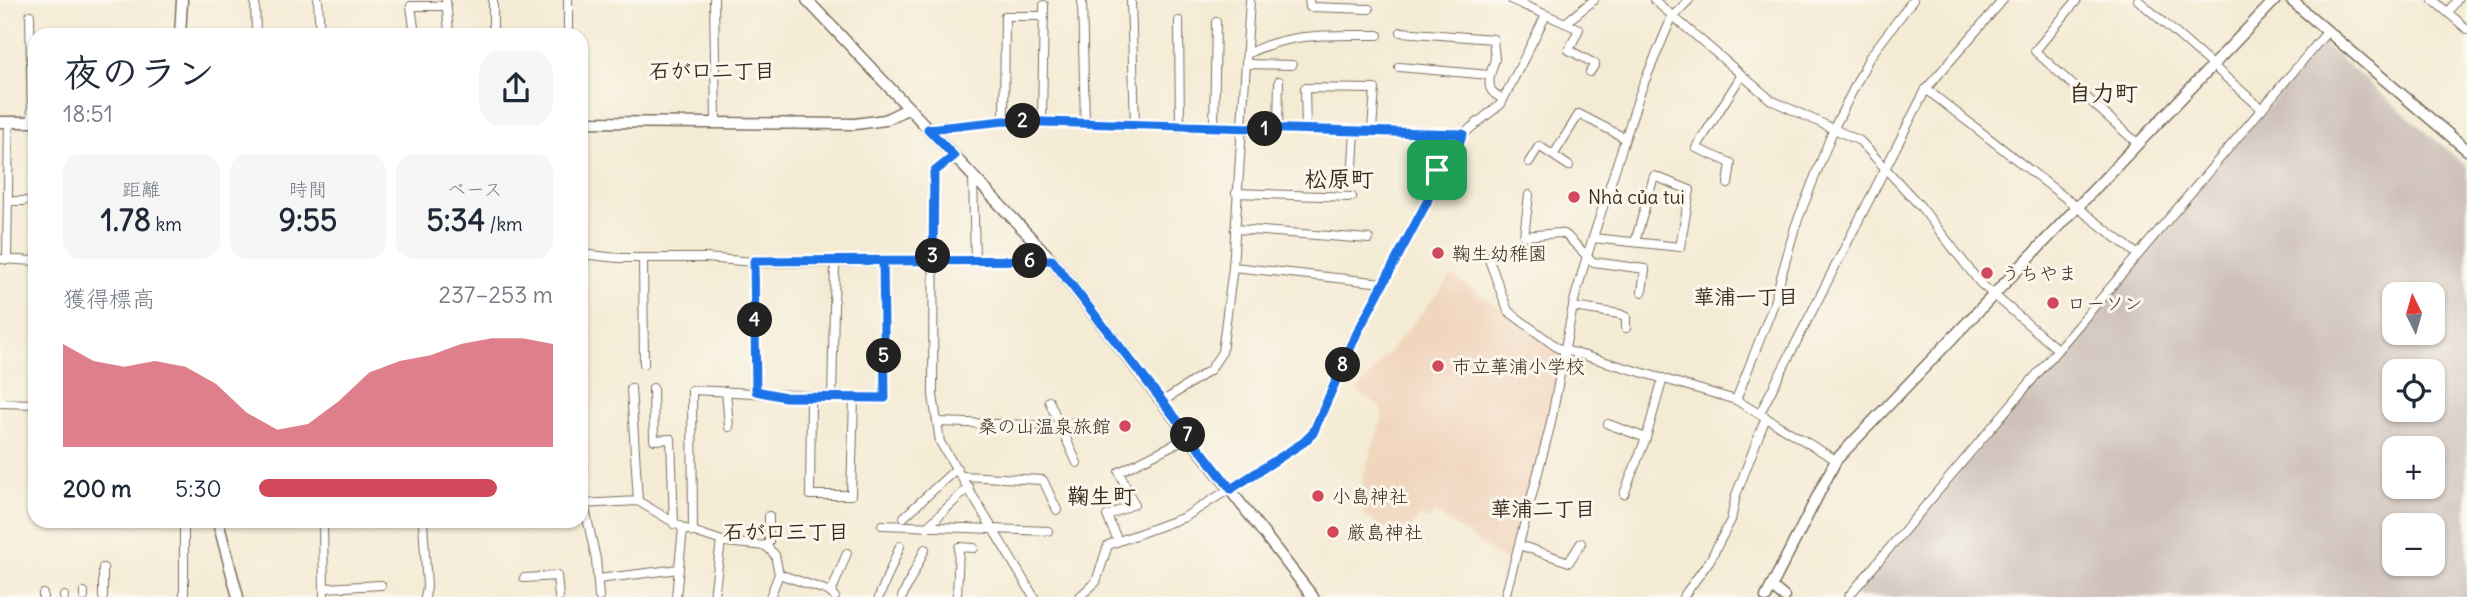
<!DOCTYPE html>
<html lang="ja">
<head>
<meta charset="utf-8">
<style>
	body { margin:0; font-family:Delius,"Klee One",sans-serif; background:#f6f6f7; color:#1f2937; height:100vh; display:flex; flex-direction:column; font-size:26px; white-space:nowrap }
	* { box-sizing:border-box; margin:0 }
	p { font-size:23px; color:#747a83 }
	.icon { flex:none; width:38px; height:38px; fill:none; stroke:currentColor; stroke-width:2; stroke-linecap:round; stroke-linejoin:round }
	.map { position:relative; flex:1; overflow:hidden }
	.sheet { position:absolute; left:28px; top:28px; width:560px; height:500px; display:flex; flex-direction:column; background:#fff; border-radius:21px; box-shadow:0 2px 5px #0004 }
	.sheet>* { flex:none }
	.needle { width:46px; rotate:355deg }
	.tools { position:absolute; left:2382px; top:282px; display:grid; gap:14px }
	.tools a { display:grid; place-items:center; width:63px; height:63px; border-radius:14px; background:#fff; box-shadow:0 2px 5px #0004; font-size:35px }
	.pin { position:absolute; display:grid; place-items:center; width:60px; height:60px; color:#fff; margin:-30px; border-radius:14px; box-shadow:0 4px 10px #0006 }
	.km { position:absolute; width:35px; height:35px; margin:-18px; border-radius:50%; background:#222; color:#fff; font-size:19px; line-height:35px; text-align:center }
	.round { display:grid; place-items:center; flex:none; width:74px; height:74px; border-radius:21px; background:#f6f6f7 }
	.overview { display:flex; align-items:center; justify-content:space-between; height:119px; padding:0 35px }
	h1 { font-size:38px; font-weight:700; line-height:52px }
	.figures { display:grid; grid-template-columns:repeat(3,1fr); gap:10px; height:119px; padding:7px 35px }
	.figures div { display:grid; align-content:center; border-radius:18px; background:#f6f6f7; text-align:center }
	.figures b { font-size:30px; font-weight:700 }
	.figures small { font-size:19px; font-weight:400 }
	.figures p { font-size:19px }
	.chart { height:196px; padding:14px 35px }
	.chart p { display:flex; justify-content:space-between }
	.chart svg { width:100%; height:126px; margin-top:7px; fill:#d1495b; opacity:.7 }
	ul { padding:0 35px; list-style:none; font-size:23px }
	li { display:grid; grid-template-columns:112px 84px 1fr; align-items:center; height:52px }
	li i { height:18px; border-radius:9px; background:#d1495b }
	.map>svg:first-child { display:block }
</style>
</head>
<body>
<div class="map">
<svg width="2467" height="597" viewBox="0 0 2467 597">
	<rect width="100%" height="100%" fill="#fbf7ec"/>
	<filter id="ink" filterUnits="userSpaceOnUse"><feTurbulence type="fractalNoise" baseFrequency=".0143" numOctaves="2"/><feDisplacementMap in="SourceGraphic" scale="14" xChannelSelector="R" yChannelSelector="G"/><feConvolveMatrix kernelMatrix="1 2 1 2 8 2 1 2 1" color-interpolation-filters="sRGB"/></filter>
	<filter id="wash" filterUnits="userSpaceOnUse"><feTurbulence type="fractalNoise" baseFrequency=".00686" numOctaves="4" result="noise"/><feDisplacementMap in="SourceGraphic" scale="28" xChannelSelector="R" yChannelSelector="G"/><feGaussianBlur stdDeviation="1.57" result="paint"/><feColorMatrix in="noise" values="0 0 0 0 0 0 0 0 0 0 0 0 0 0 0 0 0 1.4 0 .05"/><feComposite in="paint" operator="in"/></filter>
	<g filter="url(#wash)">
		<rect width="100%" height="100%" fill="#f4ebd4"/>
		<path fill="#f1d5bd" d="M1452,276l112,74 -51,216 -79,-54 -5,9 -10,-5 -14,27 -41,-28 -1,-39 20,-59 -3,-10 -23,-16z"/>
		<path fill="#cec1ba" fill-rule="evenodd" d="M2323,44l144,123v430h-613l287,-340 77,-97 46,-48zM2394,294h38v38h-38zM2394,371h38v39h-38zM2394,448h38v38h-38zM2394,525h38v39h-38z"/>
	</g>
	<g filter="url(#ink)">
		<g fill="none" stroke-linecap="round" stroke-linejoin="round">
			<defs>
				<g id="street">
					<path d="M255,0l1,35"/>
					<path d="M318,0l2,35"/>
					<path d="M446,0l3,32"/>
					<path d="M568,0v35"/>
					<path d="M714,0l2,122"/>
					<path d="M1082,0l3,123"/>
					<path d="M1131,0l4,125"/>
					<path d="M1309,0l1,7 59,2"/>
					<path d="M1512,0l53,23 29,-23"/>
					<path d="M1654,0l117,100 89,41 61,66 59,76 77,66"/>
					<path d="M2077,0l-42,51 102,92"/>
					<path d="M2138,0l124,109"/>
					<path d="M2433,0l34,29"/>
					<path d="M2448,12l9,-12"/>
					<path d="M30,15l2,107"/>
					<path d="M1179,21l1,107"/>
					<path d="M1565,23l14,6 -10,21 26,14 -5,8"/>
					<path d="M415,35l-4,-29h35"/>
					<path d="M493,35v-35"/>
					<path d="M1247,54c42,-22 85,-19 131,-19"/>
					<path d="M1246,64l46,1"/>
					<path d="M1399,67l91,8 5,-16 -2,-20 -92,-7"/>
					<path d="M1490,75c-2,14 1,18 13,24"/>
					<path d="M1926,89l211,165"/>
					<path d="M1004,121l1,-105h39"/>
					<path d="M1042,121l2,-116"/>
					<path d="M1214,127l2,-105"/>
					<path d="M928,129l76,-8 459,13"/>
					<path d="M1278,129l1,-48"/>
					<path d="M1306,129l-1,-41 70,1 -3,41"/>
					<path d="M1554,154l25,-40 46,24"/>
					<path d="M954,156l-20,16 -1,223 7,47 94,155"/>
					<path d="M1529,162l10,-16 30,20"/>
					<path d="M1353,165l2,-35"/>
					<path d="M973,177l2,84"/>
					<path d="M1728,184l3,-21 -35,-15 45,-72"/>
					<path d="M1236,193l116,4"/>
					<path d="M1529,195l-5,41 36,-3 6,2 27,27 52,7 -3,23"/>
					<path d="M8,201h16"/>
					<path d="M1235,229l134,10"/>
					<path d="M1593,238l87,9 10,-57 -36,-14 -19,66"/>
					<path d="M581,254l37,4h88l60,5 286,-3"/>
					<path d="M1488,257l20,54 50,37 178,52 100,60"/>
					<path d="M0,259l35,2"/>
					<path d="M643,259l1,105"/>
					<path d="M7,260l2,-138"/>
					<path d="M754,261l2,130"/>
					<path d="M1233,267l150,16"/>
					<path d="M1573,307l47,7 6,3v11"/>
					<path d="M631,388l7,113"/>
					<path d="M653,388l1,52 17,-1 3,85"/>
					<path d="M726,391l3,36"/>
					<path d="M811,397l-1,98h41l3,-97"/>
					<path d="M832,398l3,-136"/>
					<path d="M1736,400l37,-94 22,-79 39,-99 35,-70 44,-58"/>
					<path d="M1049,401l28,62"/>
					<path d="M1162,402l48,-32 12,-18 11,-85 17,-267"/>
					<path d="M0,403l35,1"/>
					<path d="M1760,413l166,-324 77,-89"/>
					<path d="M581,422l3,82 12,55 3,38"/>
					<path d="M938,422l120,4 15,-3"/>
					<path d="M1608,424l38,14"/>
					<path d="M963,476l80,4 14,30"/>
					<path d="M1624,494l22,-56 17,-60"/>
					<path d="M581,504l57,-3 45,27 42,14 41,4 9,9 4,19 49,17 7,6"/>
					<path d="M904,517l53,-49"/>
					<path d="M323,522l1,75"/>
					<path d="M423,522l4,65 -2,10"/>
					<path d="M882,525l166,6"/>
					<path d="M927,527l42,-40"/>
					<path d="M693,532l-1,-142c65,3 128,7 193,8l-2,-137"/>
					<path d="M1118,541l-11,-25 27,-12 -15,-32 70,-35"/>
					<path d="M1519,545l50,17 12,-19"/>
					<path d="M766,546l3,-4v-26"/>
					<path d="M524,578l33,-2 2,21"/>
					<path d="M598,579l81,-10"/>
					<path d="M325,588l56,-3"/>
					<path d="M831,593l16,-40"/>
					<path d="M43,594v3"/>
					<path d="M64,596v1"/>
					<path d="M84,597v-5"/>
					<path d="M103,597v-29"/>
					<path d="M184,597v-75"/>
					<path d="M676,597l7,-69"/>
					<path d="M714,597l7,-56"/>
					<path d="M770,597l9,-23"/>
					<path d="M879,597l21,-51"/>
					<path d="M902,597l23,-48"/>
					<path d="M957,597l2,-50 15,1"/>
					<path d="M1079,597l17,-15 12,-37 77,-28 119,-75 9,-9 44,-100 70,-131 10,-32 20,-23 6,-13 38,-30 45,-89"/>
					<path d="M1505,597l45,-170 24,-126 12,-42 55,-169 31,-73 17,-17"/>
					<path d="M1683,597l27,-37 21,-40 5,-25 30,-78"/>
					<path d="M1848,597l479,-565"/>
				</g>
				<g id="secondary">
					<path d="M807,0l245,260 261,337"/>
					<path d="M2291,0l176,150"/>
					<path d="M180,35l2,-35"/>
					<path d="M0,122h35"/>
					<path d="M581,122l274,2 30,-4 24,-12"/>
					<path d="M218,522l20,75"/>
					<path d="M1772,587l12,10"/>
					<path d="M1766,597l70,-137 439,-460"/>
				</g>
			</defs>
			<use href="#street" stroke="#7c6e5e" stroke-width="10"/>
			<use href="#secondary" stroke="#7c6e5e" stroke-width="13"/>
			<use href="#street" stroke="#fff" stroke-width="8"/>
			<use href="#secondary" stroke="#fff" stroke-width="10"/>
		</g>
	</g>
	<g fill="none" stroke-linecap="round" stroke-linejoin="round" filter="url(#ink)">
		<defs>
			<path id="route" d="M1437,170l20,-23 6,-13 -459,-13 -76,8 26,27 -20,16 -1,88 -179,1 2,130 29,6 100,1 -2,-137 169,-1 179,229 73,-47 9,-9 44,-100 70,-131 10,-32"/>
		</defs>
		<use href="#route" stroke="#fff" stroke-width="14"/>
		<use href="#route" stroke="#1a73e8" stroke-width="9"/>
	</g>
	<g fill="#d1495b" stroke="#fbf7ec" stroke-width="2.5">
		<circle cx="1574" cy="197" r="7"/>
		<circle cx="1438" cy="253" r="7"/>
		<circle cx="1987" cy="273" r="7"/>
		<circle cx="2053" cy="303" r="7"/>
		<circle cx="1438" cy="366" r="7"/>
		<circle cx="1125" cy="426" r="7"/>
		<circle cx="1318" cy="496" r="7"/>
		<circle cx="1333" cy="532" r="7"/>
	</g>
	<g text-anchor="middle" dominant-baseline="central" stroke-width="6" stroke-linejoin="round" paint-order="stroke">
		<g font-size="19" fill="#3b2a1e" stroke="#fbf7ec" text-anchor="start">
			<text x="1588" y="197">Nhà của tui</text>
			<text x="1452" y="253">鞠生幼稚園</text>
			<text x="2001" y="273">うちやま</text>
			<text x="2067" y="303">ローソン</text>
			<text x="1452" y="366">市立華浦小学校</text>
			<text x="1111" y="426" text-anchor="end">桑の山温泉旅館</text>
			<text x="1332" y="496">小島神社</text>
			<text x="1347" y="532">厳島神社</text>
		</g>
		<g font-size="21" font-weight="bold" fill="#3b2a1e" stroke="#fbf7ec">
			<text x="712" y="70">石が口二丁目</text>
			<text x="1746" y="296">華浦一丁目</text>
			<text x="1543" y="508">華浦二丁目</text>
			<text x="786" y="531">石が口三丁目</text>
		</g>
		<g font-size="23" font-weight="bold" fill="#3b2a1e" stroke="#fbf7ec">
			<text x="2103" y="92">自力町</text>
			<text x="1339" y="178">松原町</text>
			<text x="1101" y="495">鞠生町</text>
		</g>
	</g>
</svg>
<div class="tools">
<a><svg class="needle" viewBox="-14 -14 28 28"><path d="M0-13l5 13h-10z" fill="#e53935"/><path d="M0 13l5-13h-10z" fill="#747a83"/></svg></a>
<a><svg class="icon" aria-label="locate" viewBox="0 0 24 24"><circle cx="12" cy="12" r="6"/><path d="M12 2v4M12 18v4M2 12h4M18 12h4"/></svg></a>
<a>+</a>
<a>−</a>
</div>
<div class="pin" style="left:1437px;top:170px;background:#1e9e55"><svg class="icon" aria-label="arrive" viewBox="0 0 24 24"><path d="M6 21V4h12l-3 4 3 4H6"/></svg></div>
<b class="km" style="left:1265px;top:129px">1</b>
<b class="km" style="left:1023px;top:121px">2</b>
<b class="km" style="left:933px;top:256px">3</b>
<b class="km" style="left:755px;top:320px">4</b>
<b class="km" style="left:884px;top:356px">5</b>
<b class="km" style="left:1030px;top:261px">6</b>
<b class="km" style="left:1188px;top:435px">7</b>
<b class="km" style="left:1343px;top:365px">8</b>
<section class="sheet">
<div class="overview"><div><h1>夜のラン</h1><p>18:51</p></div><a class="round"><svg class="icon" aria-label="share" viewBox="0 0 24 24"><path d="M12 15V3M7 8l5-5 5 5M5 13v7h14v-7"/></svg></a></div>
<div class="figures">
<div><p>距離</p><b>1.78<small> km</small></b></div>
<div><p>時間</p><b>9:55</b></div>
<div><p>ペース</p><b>5:34<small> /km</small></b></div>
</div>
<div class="chart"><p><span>獲得標高</span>237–253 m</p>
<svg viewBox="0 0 160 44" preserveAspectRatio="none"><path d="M0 44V8L10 14L20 16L30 14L40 16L50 22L60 32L70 38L80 36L90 28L100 18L110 14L120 12L130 8L140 6L150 6L160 8V44z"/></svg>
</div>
<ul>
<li><b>200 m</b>5:30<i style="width:81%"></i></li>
</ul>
</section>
</div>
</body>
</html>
